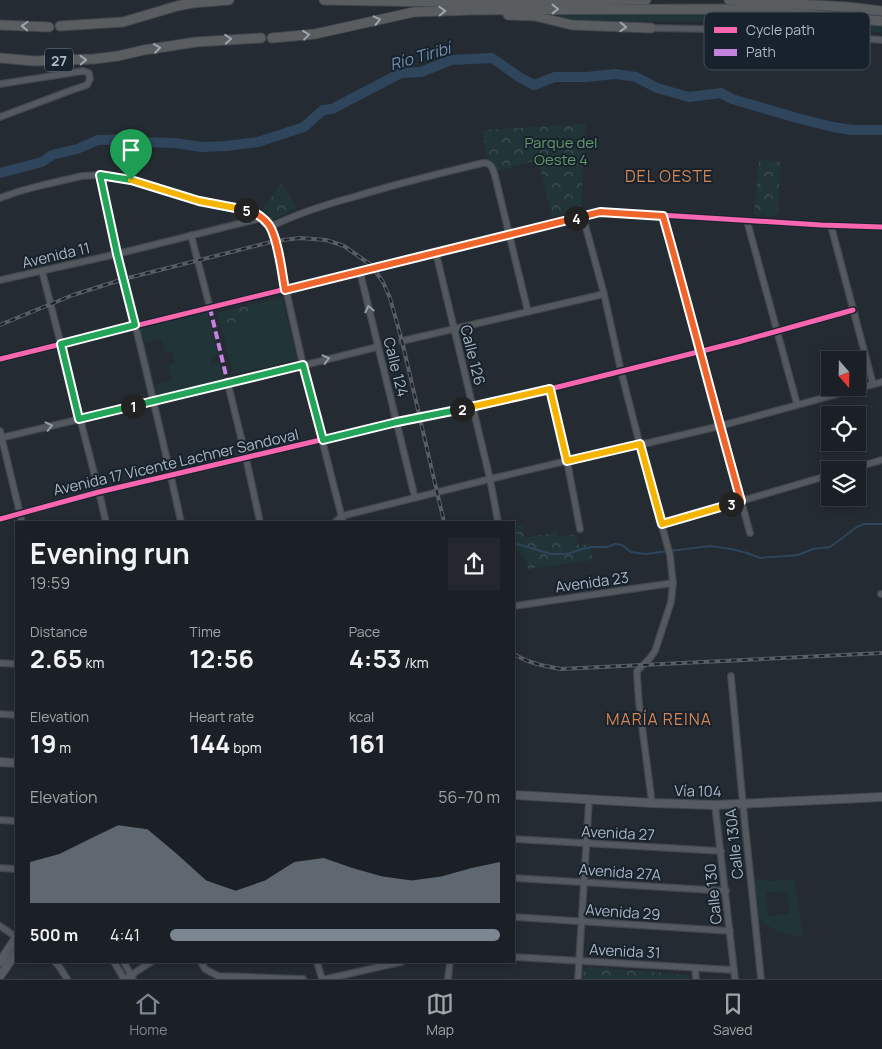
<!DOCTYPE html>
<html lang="en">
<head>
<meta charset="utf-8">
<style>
	body { margin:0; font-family:Manrope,sans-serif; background:#24282e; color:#f1f3f6; height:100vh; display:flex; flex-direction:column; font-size:19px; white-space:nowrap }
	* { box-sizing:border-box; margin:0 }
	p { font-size:16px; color:#a0a3a7 }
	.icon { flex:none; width:28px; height:28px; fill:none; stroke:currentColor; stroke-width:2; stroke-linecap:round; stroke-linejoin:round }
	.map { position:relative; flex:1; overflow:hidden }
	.details { position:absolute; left:15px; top:521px; width:500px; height:442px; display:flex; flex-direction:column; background:#1b2026; border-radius:0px; box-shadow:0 2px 12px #0003,0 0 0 1px #393e43 }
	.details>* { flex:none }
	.needle { width:32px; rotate:160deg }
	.controls { position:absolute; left:821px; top:351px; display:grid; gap:10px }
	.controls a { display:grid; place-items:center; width:45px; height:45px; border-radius:0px; background:#1b2026; box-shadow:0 2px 12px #0003,0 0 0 1px #393e43; font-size:25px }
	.pin { position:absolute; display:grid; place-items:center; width:42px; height:42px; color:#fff; margin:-51px -21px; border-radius:50% 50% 50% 0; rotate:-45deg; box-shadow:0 0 5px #0007 }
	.pin .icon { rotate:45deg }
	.km { position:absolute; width:25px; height:25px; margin:-12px; border-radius:50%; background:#222; color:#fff; font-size:14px; line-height:25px; text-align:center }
	.round { display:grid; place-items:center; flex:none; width:52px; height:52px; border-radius:0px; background:#24282e }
	.headline { display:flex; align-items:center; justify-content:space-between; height:85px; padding:0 15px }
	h1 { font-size:28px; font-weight:700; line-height:38px }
	.figures { display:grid; grid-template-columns:repeat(3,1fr); gap:8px; height:85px; padding:5px 15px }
	.figures div { display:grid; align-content:center }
	.figures b { font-size:25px; font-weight:700 }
	.figures small { font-size:14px; font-weight:400 }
	.figures p { font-size:14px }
	.chart { height:140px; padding:10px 15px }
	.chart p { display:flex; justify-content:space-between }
	.chart svg { width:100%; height:90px; margin-top:5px; fill:#7c8692; opacity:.7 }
	ul { padding:0 15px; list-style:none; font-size:16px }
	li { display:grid; grid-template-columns:80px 60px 1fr; align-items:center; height:38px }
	li i { height:12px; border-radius:6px; background:#7c8692 }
	.tab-bar { display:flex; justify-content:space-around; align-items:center; height:70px; border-top:1px solid #393e43; background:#1b2026; font-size:14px; color:#a0a3a7 }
	.tab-bar a { display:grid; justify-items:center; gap:2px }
	.tab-bar .on { color:#7c8692 }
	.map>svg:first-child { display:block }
</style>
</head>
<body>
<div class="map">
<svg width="882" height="979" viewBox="0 0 882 979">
	<defs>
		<pattern id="park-crowns" width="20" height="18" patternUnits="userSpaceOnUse" patternTransform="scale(1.25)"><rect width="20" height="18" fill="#213538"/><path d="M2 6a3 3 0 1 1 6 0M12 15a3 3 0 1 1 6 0" fill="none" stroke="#3f5053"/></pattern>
	</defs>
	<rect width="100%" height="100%" fill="#242b32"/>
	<g fill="#213538" fill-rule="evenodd">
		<path d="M744,12l138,12v9l-100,-10 -39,-2h-113l-8,2 -51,-3 -16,-5 3,-1z"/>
		<path d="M282,298l15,62 -64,14 -12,-48 40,-9 -3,-14z"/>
		<path d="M207,311l11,44 -8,2 1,7 8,-2 5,19 -67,16 -18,-70zM162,339l3,13 7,-1 3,12 -7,2 4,16 -17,4 -10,-42z"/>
		<path d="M755,879l20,2 19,-2 9,59c-18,-5 -29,-6 -44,-19zM787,891l2,23 -21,2 -2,-23z"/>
	</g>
	<g fill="url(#park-crowns)">
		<path d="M586,124l-5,86 -29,7 -14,-57 -42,11 -4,-9 -5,-3 -4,-29z"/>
		<path d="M759,159l22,3 -4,54 -23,-1z"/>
		<path d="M281,183l16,25 -25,12 -9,-11z"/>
		<path d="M258,303l3,14 -40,9 -3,-13z"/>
		<path d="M523,525l2,13 32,-6 1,5 18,-3 3,12 11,-3 3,17 -65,9 -3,-11 -11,-10v-22z"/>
		<path d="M589,967l101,8v4h-108l2,-10z"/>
	</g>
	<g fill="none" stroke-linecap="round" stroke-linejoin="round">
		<path stroke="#2f455c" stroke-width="2" d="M514,543l37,11h17l14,-5 10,-2h15l8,-3 7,1 9,7 14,2 65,-8 21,3 16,4 13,5 26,-2 12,-1 15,-6 17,-2 27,-20 7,-3h18"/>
		<path stroke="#2f455c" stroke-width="10" d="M0,173l42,-11 10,-7 25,-6 21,-9 31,-1 12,3 34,1 27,4 24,-1 32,-4 46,-15 19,-17 9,-1 69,-36 20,-1 30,-12 41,-2 27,19 15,8 21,-8h31l30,-3 20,3 21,11 32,9 32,-4 11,6 65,19 36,9 19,3h30"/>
		<defs>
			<g id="minor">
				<path d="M651,28l106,2 125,10"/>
				<path d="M0,84l83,-13 6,2 1,6 -3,6 -15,5 -72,27"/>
				<path d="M100,175c26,116 56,231 81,347"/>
				<path d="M0,198l20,-7 23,-6 39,-9 18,-1 31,5 68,21 53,11 10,6 4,4 4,5 5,14 28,124 40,157"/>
				<path d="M663,216c30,106 57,211 87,317"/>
				<path d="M583,217l21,77 17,77 24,94 25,90 3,28 -2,19 -16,49 -5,7 -13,13v4l2,28 13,100"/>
				<path d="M747,221l50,183"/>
				<path d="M831,226l42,158"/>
				<path d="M270,227c28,-14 57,-23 87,-31 42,-13 84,-23 126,-33 9,-1 10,7 12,13l33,136"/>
				<path d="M191,235l19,73"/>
				<path d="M436,253l54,226 8,43"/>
				<path d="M42,271l57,221 7,30"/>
				<path d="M360,272l55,226"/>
				<path d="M0,280l117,-26 145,-36"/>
				<path d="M402,341l202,-47"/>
				<path d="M0,359l600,-147 28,1 193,12 61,2"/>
				<path d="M228,384l18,74 14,64"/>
				<path d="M550,389l17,72 13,68"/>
				<path d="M0,431l22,91"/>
				<path d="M0,438l228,-54 149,-37"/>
				<path d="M847,470l35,-10"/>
				<path d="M0,519l99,-27 298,-70 76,-15 77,-18 188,-47 115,-32"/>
				<path d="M335,522l7,-6 148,-37 144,-34 14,-2 72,-17 162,-44"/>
				<path d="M662,524l168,-49"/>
				<path d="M881,594h1"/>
				<path d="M514,606l159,-23"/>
				<path d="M0,663l16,1"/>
				<path d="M731,676l12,129 18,174"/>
				<path d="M0,714l16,1"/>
				<path d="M715,805l20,174"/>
				<path d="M0,820l16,1"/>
				<path d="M514,839l207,12"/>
				<path d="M0,868l16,1"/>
				<path d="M514,878l212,13"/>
				<path d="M514,917l216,14"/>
				<path d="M0,926l16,11"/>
				<path d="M514,957l220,13"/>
				<path d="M55,962l6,7 6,10"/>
				<path d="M114,962l10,17"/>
				<path d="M124,962l9,17"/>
				<path d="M201,962l4,7 13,7 85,3"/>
				<path d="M317,962l5,17"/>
				<path d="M695,968l1,11"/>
				<path d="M125,979l26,-17"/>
				<path d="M326,979l75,-17"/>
				<path d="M448,979l2,-17"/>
				<path d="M578,979l11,-179"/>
			</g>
			<g id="major">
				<path d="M0,762l16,1"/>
				<path d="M514,795l138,8 63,2 167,-8"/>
				<path d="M0,962l16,-24"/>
				<path d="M0,976l16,-23"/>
			</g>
			<g id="highway">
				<path d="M324,0l113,2 209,-2"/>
				<path d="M729,0l118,7 35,4"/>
				<path d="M508,15l27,1 37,9 79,3"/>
				<path d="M0,25l49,2"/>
				<path d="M60,26l63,-4 54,-16 15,-3 37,-3"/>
				<path d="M272,38l43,-4 99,-22 57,-2 247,-1 45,1 119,11"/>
				<path d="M0,58l34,3 60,-2 24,-3 26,-6 52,-8 65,-4"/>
			</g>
		</defs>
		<use href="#minor" stroke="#42474d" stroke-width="8"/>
		<use href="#major" stroke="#41474f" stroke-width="10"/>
		<use href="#highway" stroke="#40474e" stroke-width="11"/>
		<use href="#minor" stroke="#545960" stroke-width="5.5"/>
		<use href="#major" stroke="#565b63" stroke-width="8"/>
		<use href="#highway" stroke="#595d5f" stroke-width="9"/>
		<defs>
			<g id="rail">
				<path d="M0,325l73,-30 51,-16 151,-38 25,-3 26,2 18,6 27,19 12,17 7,16 12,43 42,181"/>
				<path d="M514,654c14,9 30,12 47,15l321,-16"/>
			</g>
		</defs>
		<use href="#rail" stroke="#585d64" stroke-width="4"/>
		<use href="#rail" stroke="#18222c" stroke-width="2" stroke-dasharray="5.5" stroke-linecap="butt"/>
		<path stroke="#c483df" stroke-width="4" stroke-dasharray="8 4" stroke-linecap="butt" d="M210,308l18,76"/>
		<defs>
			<g id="cycleway">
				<path d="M0,359l600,-147 28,1 193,12 61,2"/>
				<path d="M0,519l99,-27 298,-70 76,-15 77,-18 188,-47 115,-32"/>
			</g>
		</defs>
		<use href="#cycleway" stroke="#18222c" stroke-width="8"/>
		<use href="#cycleway" stroke="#f766af" stroke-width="5"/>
	</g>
	<defs><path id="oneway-chevron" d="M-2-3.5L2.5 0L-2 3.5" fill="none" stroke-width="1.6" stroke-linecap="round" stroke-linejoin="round" transform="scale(1.25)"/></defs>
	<g stroke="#9ba5b1">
		<use href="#oneway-chevron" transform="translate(555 9)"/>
		<use href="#oneway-chevron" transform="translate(442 11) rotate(-2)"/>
		<use href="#oneway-chevron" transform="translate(377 20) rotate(-13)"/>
		<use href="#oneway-chevron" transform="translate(25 26) rotate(-178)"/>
		<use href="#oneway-chevron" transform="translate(623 27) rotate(2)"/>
		<use href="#oneway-chevron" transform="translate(306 35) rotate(-7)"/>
		<use href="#oneway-chevron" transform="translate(228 39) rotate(-4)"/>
		<use href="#oneway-chevron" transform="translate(157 48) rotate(-9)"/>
		<use href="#oneway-chevron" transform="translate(83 60) rotate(-2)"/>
	</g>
	<g stroke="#96a0ac">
		<use href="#oneway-chevron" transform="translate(369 309) rotate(-103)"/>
		<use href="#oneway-chevron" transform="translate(326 359) rotate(-14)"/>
		<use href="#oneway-chevron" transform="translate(49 426) rotate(-13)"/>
	</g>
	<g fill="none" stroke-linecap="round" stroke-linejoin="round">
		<defs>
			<path id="split-1" d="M131,180l-31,-5 17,79 18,71 -74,19 18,75 54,-13"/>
			<path id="split-2" d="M133,406l170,-41 20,75 74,-18 65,-13"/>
			<path id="split-3" d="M462,409l88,-20 17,72 73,-17 22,80 69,-20"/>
			<path id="split-4" d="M576,218l24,-6 63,4c27,95 51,190 78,285l-10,3"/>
			<path id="split-5" d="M246,210c9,2 17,7 23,15 9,13 13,48 16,65l291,-72"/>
			<path id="split-6" d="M131,180l68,21 47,9"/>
		</defs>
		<use href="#split-1" stroke="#fff" stroke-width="10"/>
		<use href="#split-2" stroke="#fff" stroke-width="10"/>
		<use href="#split-3" stroke="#fff" stroke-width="10"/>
		<use href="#split-4" stroke="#fff" stroke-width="10"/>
		<use href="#split-5" stroke="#fff" stroke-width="10"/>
		<use href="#split-6" stroke="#fff" stroke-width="10"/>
		<use href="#split-1" stroke="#22a559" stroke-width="6"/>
		<use href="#split-2" stroke="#22a559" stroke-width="6"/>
		<use href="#split-3" stroke="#f5b400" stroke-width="6"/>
		<use href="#split-4" stroke="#f0652b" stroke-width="6"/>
		<use href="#split-5" stroke="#f0652b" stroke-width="6"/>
		<use href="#split-6" stroke="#f5b400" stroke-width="6"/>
	</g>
	<g text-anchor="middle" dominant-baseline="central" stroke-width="4" stroke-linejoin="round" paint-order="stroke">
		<rect fill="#18222c" stroke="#808a97" stroke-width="1" x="45" y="48.5" width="28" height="23" rx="4"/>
		<g font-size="14" font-weight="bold" fill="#acb7c5">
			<text x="59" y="60">27</text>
		</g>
		<g font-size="15" fill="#63976b" stroke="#18222c">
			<text x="561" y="142">Parque del<tspan x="561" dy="17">Oeste 4</tspan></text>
		</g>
		<g font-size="15" fill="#acb7c5" stroke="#18222c">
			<text transform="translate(56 255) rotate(-13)">Avenida 11</text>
			<text transform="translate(473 355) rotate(76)">Calle 126</text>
			<text transform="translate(396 367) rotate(76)">Calle 124</text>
			<text transform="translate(176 462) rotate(-13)">Avenida 17 Vicente Lachner Sandoval</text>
			<text transform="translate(592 582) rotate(-8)">Avenida 23</text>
			<text transform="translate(698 791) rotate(1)">Vía 104</text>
			<text transform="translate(618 833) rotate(3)">Avenida 27</text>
			<text transform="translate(734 844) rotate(-96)">Calle 130A</text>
			<text transform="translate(620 872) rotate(4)">Avenida 27A</text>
			<text transform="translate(713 894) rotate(-96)">Calle 130</text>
			<text transform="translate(623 912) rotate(4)">Avenida 29</text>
			<text transform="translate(625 951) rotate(3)">Avenida 31</text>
		</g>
		<g font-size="16" font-style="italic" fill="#7290b0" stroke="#18222c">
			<text transform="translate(420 56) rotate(-16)">Río Tiribí</text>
		</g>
		<g font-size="16" letter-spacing="1" fill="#d98553" stroke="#18222c">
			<text x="669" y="176">DEL OESTE</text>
			<text x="659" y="719">MARÍA REINA</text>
		</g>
	</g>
	<rect x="704" y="12" width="166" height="58" rx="8" fill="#18222c" stroke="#444f5a" stroke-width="1"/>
	<rect x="714" y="27" width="23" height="6" fill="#f766af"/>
	<rect x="714" y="49" width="23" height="7" fill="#c483df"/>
	<g font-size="14" fill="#acb7c5">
		<text x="746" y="35">Cycle path</text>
		<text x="746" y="57">Path</text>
	</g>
</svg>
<div class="controls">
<a><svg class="needle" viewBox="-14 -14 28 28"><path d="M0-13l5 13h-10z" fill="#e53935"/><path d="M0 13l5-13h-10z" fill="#a0a3a7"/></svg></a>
<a><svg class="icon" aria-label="locate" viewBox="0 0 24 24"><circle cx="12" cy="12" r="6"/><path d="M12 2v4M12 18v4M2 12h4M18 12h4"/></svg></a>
<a><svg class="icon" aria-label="layers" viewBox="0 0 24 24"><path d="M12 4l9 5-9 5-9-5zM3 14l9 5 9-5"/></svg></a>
</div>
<div class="pin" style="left:131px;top:180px;background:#1e9e55"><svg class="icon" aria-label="arrive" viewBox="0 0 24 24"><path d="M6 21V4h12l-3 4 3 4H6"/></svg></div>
<b class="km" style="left:133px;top:406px">1</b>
<b class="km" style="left:462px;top:409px">2</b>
<b class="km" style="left:731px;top:504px">3</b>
<b class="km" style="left:576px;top:218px">4</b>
<b class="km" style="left:246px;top:210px">5</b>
<section class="details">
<div class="headline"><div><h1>Evening run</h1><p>19:59</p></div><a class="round"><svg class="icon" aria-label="share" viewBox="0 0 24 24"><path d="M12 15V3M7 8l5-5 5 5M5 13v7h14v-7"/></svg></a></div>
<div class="figures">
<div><p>Distance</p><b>2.65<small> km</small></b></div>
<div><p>Time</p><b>12:56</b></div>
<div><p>Pace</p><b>4:53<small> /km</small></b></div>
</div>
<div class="figures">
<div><p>Elevation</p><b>19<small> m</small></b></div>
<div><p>Heart rate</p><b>144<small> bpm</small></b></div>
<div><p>kcal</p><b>161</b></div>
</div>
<div class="chart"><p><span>Elevation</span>56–70 m</p>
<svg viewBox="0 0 160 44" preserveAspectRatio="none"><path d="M0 44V24L10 20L20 13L30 6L40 8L50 20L60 33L70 38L80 33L90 24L100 22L110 27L120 31L130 33L140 31L150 27L160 24V44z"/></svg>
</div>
<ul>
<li><b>500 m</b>4:41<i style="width:100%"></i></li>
</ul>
</section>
</div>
<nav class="tab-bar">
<a class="on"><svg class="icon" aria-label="home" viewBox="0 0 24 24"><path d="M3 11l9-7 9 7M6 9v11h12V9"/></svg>Home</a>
<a><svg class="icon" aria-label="map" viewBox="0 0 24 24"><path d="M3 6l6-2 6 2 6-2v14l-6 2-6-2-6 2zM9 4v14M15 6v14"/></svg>Map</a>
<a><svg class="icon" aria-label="saved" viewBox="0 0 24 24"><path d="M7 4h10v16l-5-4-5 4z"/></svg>Saved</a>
</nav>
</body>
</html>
